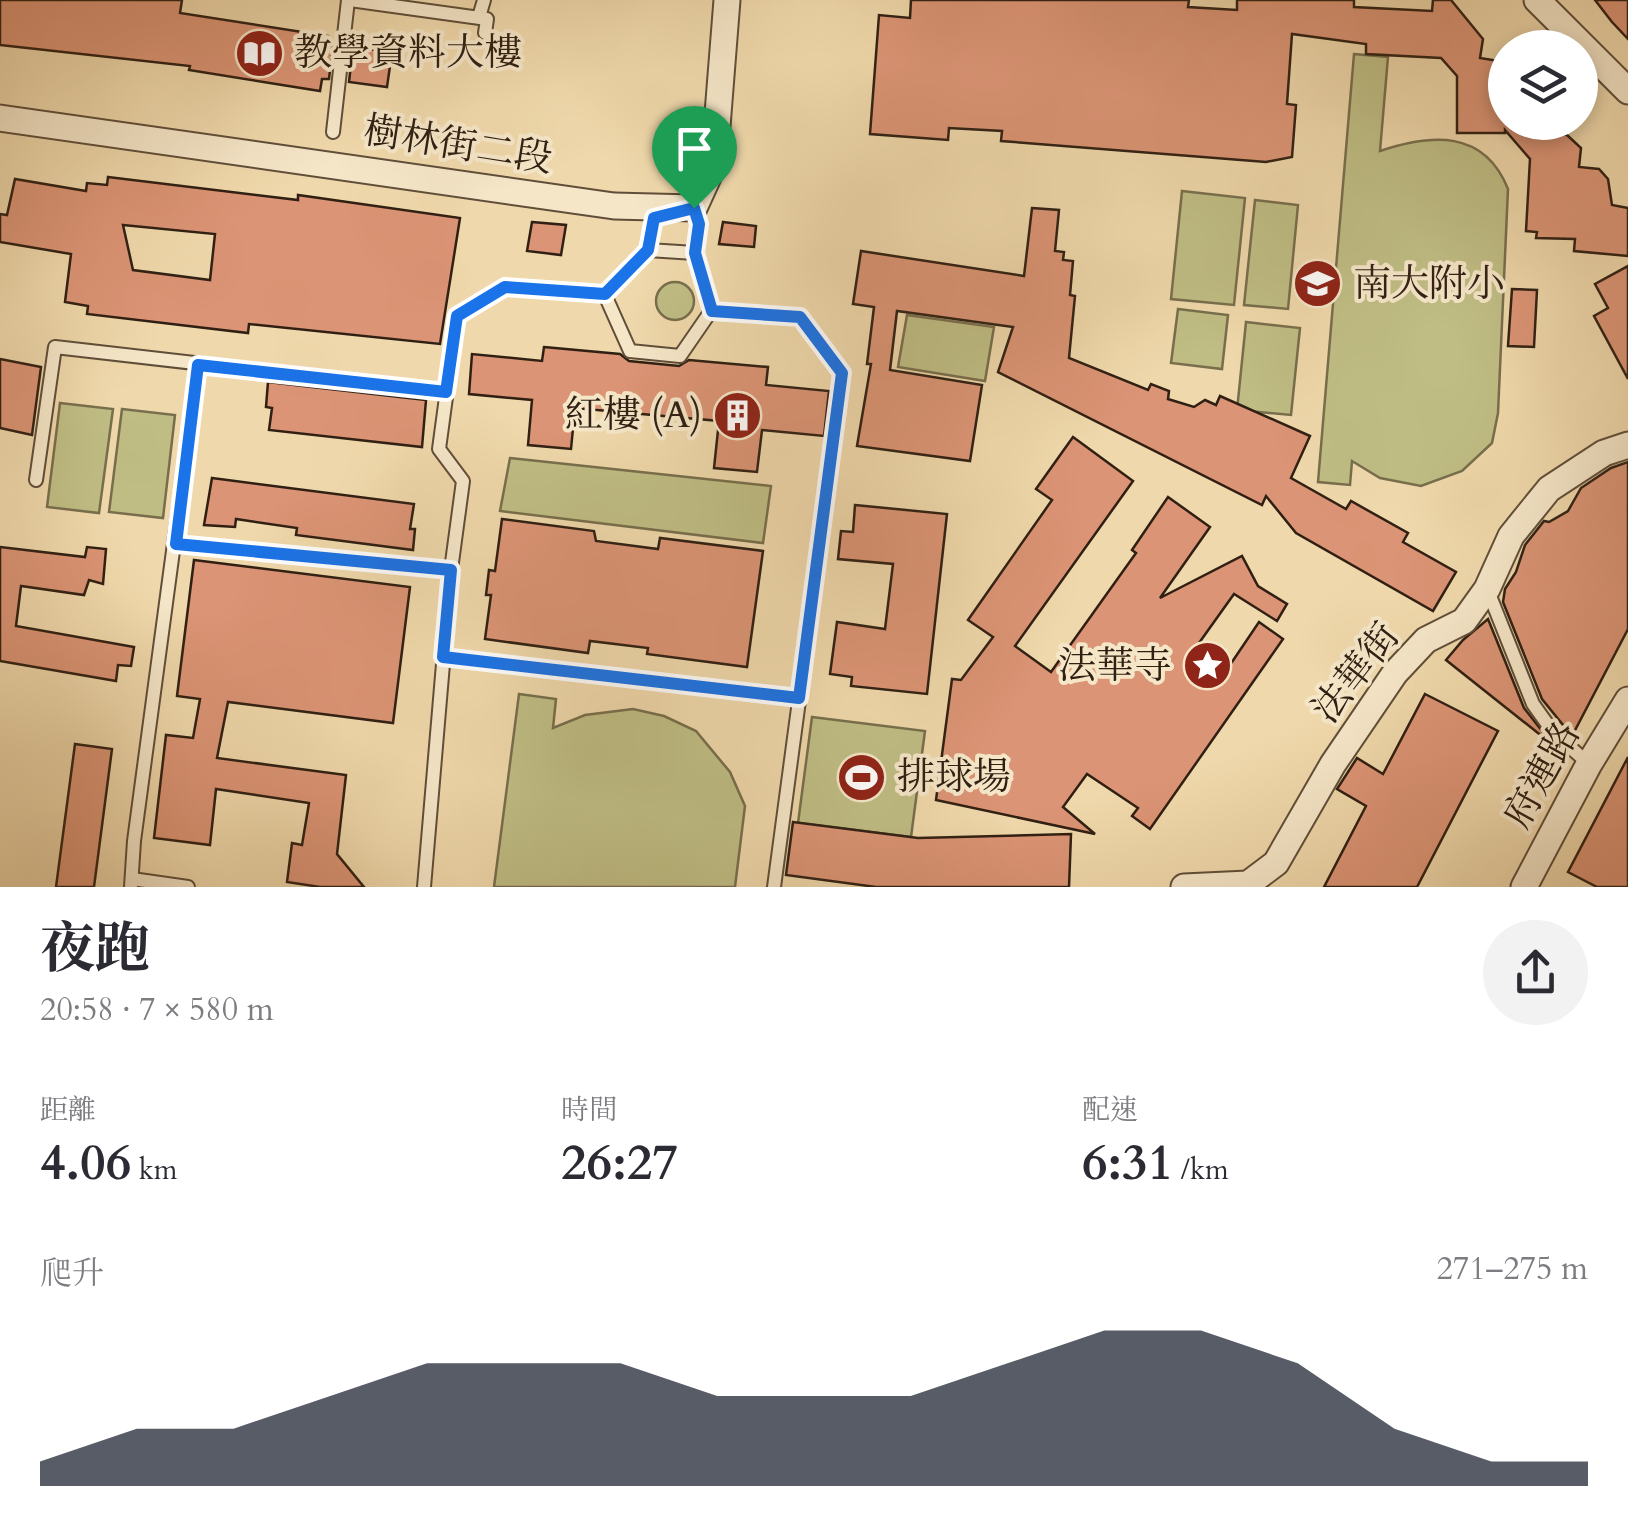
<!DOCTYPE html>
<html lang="zh-TW">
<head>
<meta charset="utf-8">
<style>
	body { margin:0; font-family:Cardo,"Noto Serif TC",serif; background:#f2f2f3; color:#2b2b33; height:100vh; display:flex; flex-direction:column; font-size:38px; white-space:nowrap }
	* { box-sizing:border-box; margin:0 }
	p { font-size:32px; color:#7c7c81 }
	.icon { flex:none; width:55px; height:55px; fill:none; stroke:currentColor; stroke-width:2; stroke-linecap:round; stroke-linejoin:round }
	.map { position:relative; height:887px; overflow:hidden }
	.drawer { display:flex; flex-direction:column; background:#fff; flex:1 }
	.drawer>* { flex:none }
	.buttons { position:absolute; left:1488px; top:30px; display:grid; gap:20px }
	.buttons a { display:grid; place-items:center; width:110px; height:110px; border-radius:50%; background:#fff; box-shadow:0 5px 15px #0003; font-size:50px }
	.pin { position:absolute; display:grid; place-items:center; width:85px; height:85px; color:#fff; margin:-102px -42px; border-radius:50% 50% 50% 0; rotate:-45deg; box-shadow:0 0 10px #0007 }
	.pin .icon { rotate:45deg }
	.round { display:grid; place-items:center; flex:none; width:105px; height:105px; border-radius:52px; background:#f2f2f3 }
	.headline { display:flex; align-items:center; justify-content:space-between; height:170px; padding:0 40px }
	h1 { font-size:55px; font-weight:700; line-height:75px }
	.metrics { display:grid; grid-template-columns:repeat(3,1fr); gap:15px; height:170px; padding:10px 40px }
	.metrics div { display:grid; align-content:center }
	.metrics b { font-size:50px; font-weight:700 }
	.metrics small { font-size:28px; font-weight:400 }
	.metrics p { font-size:28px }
	.chart { height:280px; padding:20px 40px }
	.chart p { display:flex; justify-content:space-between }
	.chart svg { width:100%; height:180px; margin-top:10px; fill:#111827; opacity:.7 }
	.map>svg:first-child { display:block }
</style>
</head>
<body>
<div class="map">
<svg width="1628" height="887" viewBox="0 0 1628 887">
	<rect width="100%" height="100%" fill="#efd8ab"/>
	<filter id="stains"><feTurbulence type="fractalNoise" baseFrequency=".002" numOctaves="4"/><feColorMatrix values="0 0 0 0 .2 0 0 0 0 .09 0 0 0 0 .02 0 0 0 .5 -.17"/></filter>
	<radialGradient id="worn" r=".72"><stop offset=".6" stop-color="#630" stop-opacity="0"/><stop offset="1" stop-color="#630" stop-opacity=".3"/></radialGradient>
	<g fill="#bfbd84" stroke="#786e4c" stroke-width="2.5">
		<path d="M1354,54l34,3 -8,94c51,-17 104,-22 128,38l-10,224 -6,30 -30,28 -41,15 -41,-8 -28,-17 -2,24 -32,-3z"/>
		<path d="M1182,191l63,7 -11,107 -63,-6z"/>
		<path d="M1255,200l43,5 -10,104 -44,-4z"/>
		<circle cx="675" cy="301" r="19"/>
		<path d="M1178,309l50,6 -6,54 -51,-6z"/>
		<path d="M907,315l87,12 -9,54 -87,-14z"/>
		<path d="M1246,322l54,6 -9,87 -54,-5z"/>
		<path d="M60,403l53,6 -14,104 -52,-6z"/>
		<path d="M122,409l53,6 -12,103 -54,-6z"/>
		<path d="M510,458l261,28 -8,57 -263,-32z"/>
		<path d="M519,694l37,5 -3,29 32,-13 48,-6 31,7 32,15 34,41 15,34 -10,81h-241z"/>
		<path d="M812,717l113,14 -14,106 -113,-14z"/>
	</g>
	<g fill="#db9475" stroke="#302013" stroke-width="2.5" fill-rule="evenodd">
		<path d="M0,0h182l-2,13 148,23 -1,8 6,1 -4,34h-7l-2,12 -131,-21 1,-4 -190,-21z"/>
		<path d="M911,0h278l-1,7 49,3v-10h117v7l78,4 1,-11h18l32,39 -3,19 25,4v60h42l-1,11 21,2 14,13 -2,19 20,2 9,10 4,26 16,3v48l-54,-5 1,-12 -39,-1 1,-6 -11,-1 4,-72 -25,-29v3h-48v-57l-16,-18 -75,-4v-10l-74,-10 -5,70 9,1 -4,52 -26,5 -265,-21 1,-10 -53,-3 -1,12 -78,-6 9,-119 31,3z"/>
		<path d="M1595,0h33v39l-16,-17z"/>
		<path d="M353,47l39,5 -5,35 -38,-5z"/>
		<path d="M108,177l190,23v-5l162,23 -20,126 -191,-20 -1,9 -161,-19 1,-8 -23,-4 6,-48 -71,-12v-28l7,1 8,-36 71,12 1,-8 20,2zM123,225l92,9 -5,46 -77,-10z"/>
		<path d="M1032,208l27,2 -4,41 9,1 -1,8 10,1 -3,34 5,1 -6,62 79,32 3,-6 18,7 -1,8 26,8 11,-7 11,5 4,-9 90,40 -19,42 55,31 5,-8 57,32 -5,9 53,30 -23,39 -137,-78 -30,-37 -4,9 -264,-133 15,-45 -116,-16 -7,59 92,15 -12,76 -113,-15 14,-82h-4l7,-57 -21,-3 8,-53 163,25z"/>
		<path d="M532,222l34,3 -5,30 -34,-4z"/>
		<path d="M723,222l33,4 -2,21 -35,-3z"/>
		<path d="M1628,266v113l-34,-63 14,-8 -13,-24z"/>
		<path d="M1512,289l25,1 -3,57 -26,-1z"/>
		<path d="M544,347l76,7 9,7 50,5 10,-6 79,7 -2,18 63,6 -5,45 -62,-6 -5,42 -43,-4 5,-47 -144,-13 -4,41 -43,-4 4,-45 -63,-6 3,-40 70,7z"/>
		<path d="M0,359l41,8 -9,68 -32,-7z"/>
		<path d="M268,382l158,18 -4,47 -153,-17 3,-22 -6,-1z"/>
		<path d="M1073,437l60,44 -118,165 36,26 85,-119 -4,-3 36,-53 42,30 -50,71 82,-42 16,30 29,18 -10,17 -43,-27 -35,49 31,22 29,-43 24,17 -133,190 -18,-13 6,-8 -51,-34 -24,33 32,27 -159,-34 16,-121 9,1 32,-43 -25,-17 84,-120 -16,-11z"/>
		<path d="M1628,462v167l-56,107 -30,-37 -39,-97 2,-13 11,-17 9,-27 19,-24 5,1 19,-11 13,-23 30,-20z"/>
		<path d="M212,478l202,26 -4,25h5l-2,21 -117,-15 1,-7 -61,-9 -1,8 -31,-2z"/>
		<path d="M855,505l92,9 -20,180 -76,-8 1,-9 -22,-3 7,-52 48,7 8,-65 -55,-5 3,-28 12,1z"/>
		<path d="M502,519l92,12 2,10 62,8 2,-11 103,13 -16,116 -100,-13 1,-6 -58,-7 -2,12 -103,-14 6,-44h-5l3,-25 6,1z"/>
		<path d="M0,547l85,10 2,-10 19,2 -3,35 -14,-4 -5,15 -63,-9 -5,40 118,21 -3,19 -13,-1 -2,16 -116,-20z"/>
		<path d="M194,560l216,27 -17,136 -165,-21 -11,56 129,17 -9,79 27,33h-44l-33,-5 5,-39 10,2 7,-42 -93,-14 -6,56 -56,-7 12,-103 27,3 7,-39 -23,-3z"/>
		<path d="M1488,619l36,89 29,37 -107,-85 17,-20z"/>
		<path d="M1425,694l73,37 -81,156h-93l42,-81 -29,-17 20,-31 26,16z"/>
		<path d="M75,744l37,5 -18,138h-38z"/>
		<path d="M1628,757v130h-31l-29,-15z"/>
		<path d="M793,822l125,16 153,-4 -2,53h-193l-90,-12z"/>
	</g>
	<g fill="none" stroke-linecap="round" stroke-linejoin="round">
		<defs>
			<g id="lane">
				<path d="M350,0l137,19 -2,14"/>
				<path d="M479,17l5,-17"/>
				<path d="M333,132l15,-132"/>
				<path d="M648,250l47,3"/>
				<path d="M605,295l25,56 50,5 31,-45 -16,-58 4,-28 -7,-16"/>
				<path d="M711,311l89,6 43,56 -69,514"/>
				<path d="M36,480l19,-133 392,45"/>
				<path d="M176,545l275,25"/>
				<path d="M1488,591l45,113 20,28 36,32"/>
				<path d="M443,657l356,42"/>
				<path d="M132,879l56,8"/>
				<path d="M131,887l3,-46 64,-476"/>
				<path d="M424,887l27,-317 12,-89 -24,-32 18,-133 48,-29 100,8 43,-45 6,-31 14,-4"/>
			</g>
			<g id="street">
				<path d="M1537,0l91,91"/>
				<path d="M0,118l614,88 80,2 20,-44 13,-164"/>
				<path d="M1184,887l64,-3 28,-21 57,-99 62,-91 31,-33 38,-19 23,-32 24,-53 38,-47 55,-36 24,-8"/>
				<path d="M1524,887l65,-123 39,-64"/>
			</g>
		</defs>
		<use href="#lane" stroke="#604e39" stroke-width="16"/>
		<use href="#street" stroke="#604e39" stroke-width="29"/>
		<use href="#lane" stroke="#f5e6c8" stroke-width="12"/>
		<use href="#street" stroke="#f5e6c8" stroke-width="25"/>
	</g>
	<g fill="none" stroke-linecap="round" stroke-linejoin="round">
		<defs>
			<path id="route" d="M694,208l5,16 -4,29 17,58 88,6 42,56 -43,325 -356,-41 8,-87 -275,-26 22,-179 248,27 11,-76 48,-29 100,7 43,-44 6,-32z"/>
		</defs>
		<use href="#route" stroke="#fff" stroke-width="20"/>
		<use href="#route" stroke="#1a73e8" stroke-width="12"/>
	</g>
	<defs>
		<symbol id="library-disc" viewBox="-11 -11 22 22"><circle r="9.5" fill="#8f2418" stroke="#f5e6c8"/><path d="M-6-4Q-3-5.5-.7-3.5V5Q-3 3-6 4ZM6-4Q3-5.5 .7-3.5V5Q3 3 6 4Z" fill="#fff"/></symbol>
		<symbol id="school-disc" viewBox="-11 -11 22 22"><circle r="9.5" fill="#8f2418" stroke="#f5e6c8"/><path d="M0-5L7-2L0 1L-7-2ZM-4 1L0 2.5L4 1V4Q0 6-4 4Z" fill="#fff"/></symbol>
		<symbol id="building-disc" viewBox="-11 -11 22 22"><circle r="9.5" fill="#8f2418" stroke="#f5e6c8"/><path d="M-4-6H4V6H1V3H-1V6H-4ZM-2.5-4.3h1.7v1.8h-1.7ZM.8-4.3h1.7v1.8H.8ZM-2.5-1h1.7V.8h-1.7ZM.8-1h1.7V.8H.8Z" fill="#fff"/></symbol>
		<symbol id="sight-disc" viewBox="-11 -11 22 22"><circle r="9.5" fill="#8f2418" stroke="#f5e6c8"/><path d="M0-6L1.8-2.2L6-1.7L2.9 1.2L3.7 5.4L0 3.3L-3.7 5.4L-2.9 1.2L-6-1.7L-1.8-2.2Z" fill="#fff"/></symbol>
		<symbol id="stadium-disc" viewBox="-11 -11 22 22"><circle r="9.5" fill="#8f2418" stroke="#f5e6c8"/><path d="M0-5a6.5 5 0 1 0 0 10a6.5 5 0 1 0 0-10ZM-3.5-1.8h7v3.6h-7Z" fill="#fff"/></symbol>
	</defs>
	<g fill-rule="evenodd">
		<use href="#library-disc" x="232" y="26" width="55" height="55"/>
		<use href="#school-disc" x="1290" y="256" width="55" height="55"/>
		<use href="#building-disc" x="710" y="388" width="55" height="55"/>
		<use href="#sight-disc" x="1180" y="638" width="55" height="55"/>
		<use href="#stadium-disc" x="834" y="750" width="55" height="55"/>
	</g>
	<g text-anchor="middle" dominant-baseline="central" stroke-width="8" stroke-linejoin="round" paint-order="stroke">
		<g font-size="38" fill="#302013" stroke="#f5e6c8" text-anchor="start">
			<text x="294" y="53">教學資料大樓</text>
			<text x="1353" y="284">南大附小</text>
			<text x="702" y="415" text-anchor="end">紅樓 (A)</text>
			<text x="1172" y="666" text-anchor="end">法華寺</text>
			<text x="897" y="777">排球場</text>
		</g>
		<g font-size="38" fill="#302013" stroke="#f5e6c8">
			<text transform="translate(458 145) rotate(9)">樹林街二段</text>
			<text transform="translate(1356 673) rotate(-52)">法華街</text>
			<text transform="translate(1542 775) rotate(-61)">府連路</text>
		</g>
	</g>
	<rect width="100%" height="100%" filter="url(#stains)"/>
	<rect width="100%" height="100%" fill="url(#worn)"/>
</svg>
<div class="buttons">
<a><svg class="icon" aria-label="layers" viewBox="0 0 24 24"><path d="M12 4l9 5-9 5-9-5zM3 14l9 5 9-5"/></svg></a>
</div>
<div class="pin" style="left:694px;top:208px;background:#1e9e55"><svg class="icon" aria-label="arrive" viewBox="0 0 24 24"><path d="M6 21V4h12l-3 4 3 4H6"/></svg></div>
</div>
<section class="drawer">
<div class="headline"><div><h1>夜跑</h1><p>20:58 · 7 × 580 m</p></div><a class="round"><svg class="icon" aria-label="share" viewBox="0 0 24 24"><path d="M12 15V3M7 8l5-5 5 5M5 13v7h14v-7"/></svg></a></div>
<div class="metrics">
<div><p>距離</p><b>4.06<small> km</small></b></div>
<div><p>時間</p><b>26:27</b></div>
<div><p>配速</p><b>6:31<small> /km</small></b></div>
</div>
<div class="chart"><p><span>爬升</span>271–275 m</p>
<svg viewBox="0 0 160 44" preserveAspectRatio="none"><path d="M0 44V38L10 30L20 30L30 22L40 14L50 14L60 14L70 22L80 22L90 22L100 14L110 6L120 6L130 14L140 30L150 38L160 38V44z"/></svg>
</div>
</section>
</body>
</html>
